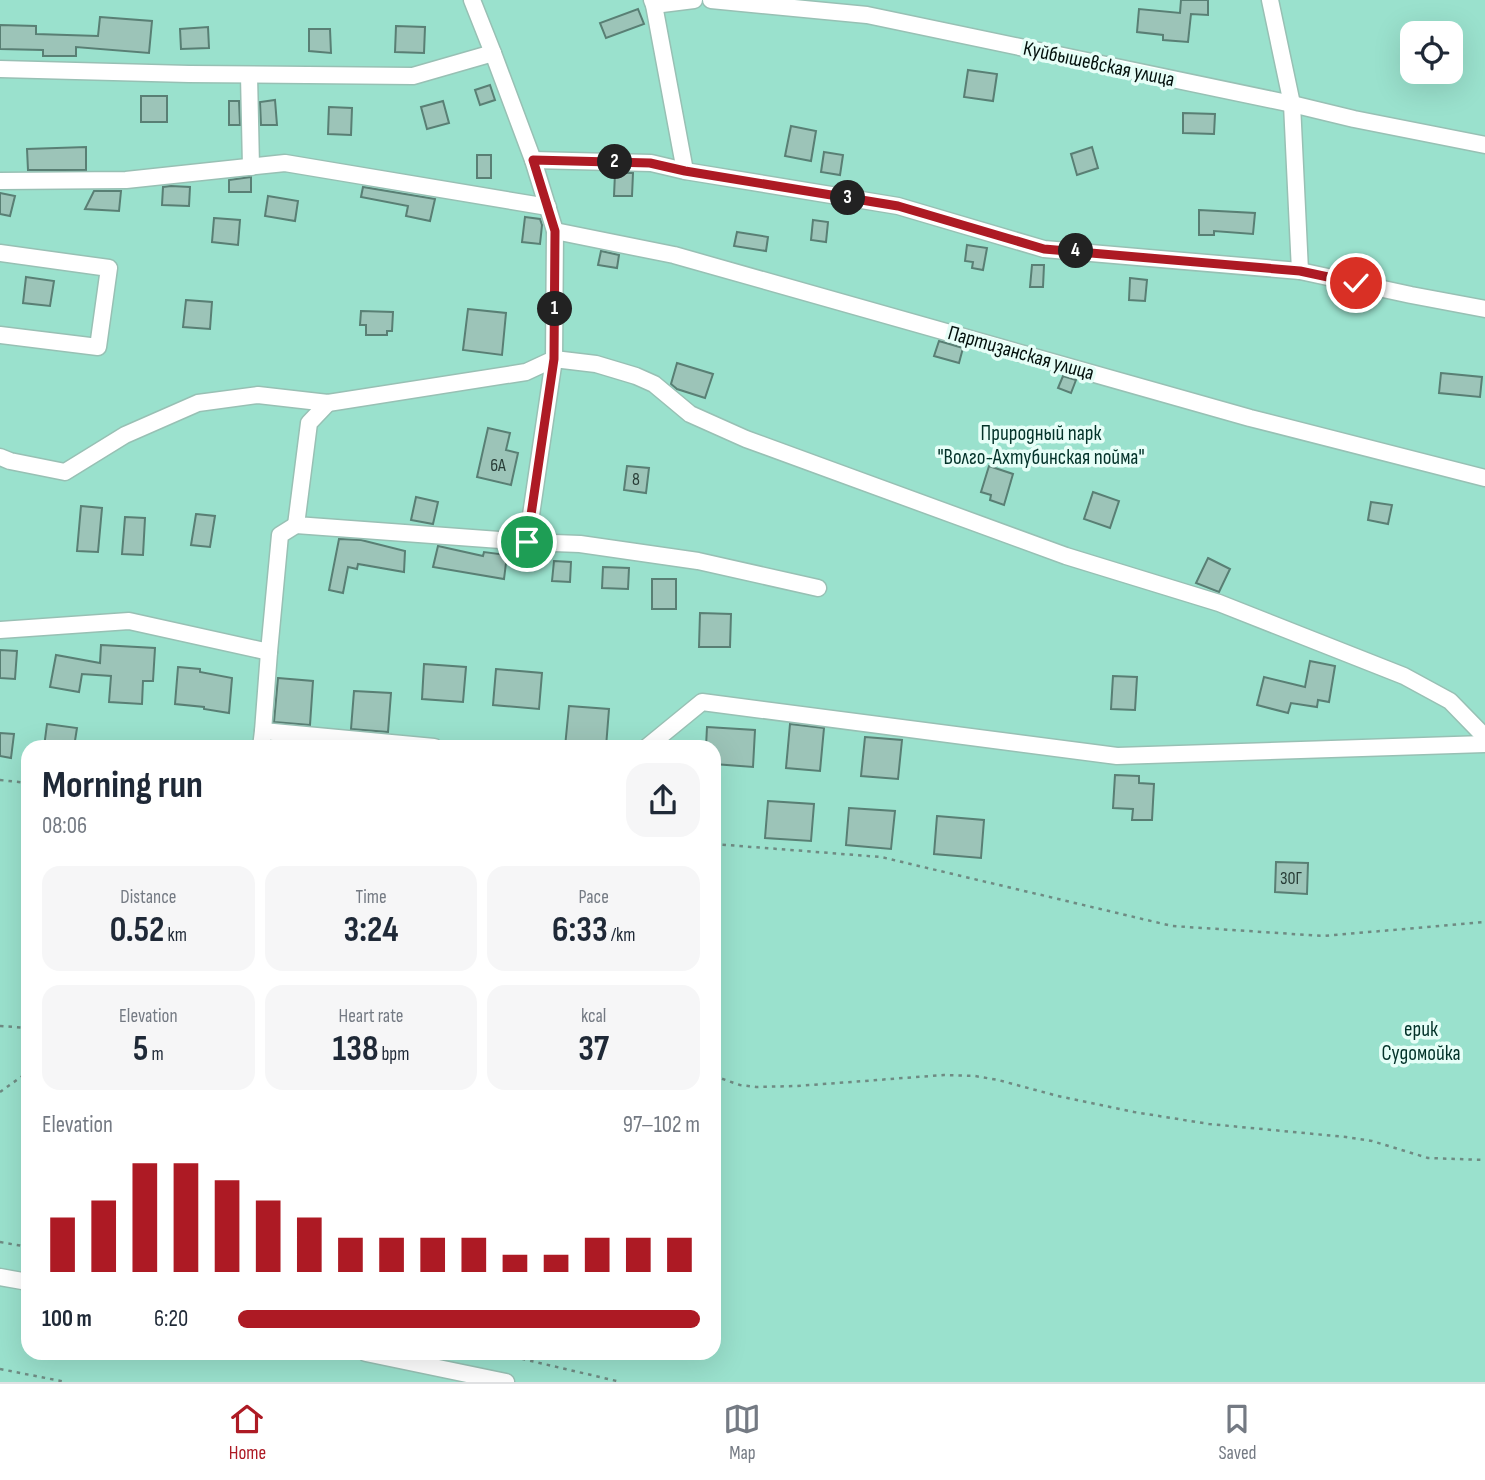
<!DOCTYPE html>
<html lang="en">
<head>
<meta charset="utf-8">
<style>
	body { margin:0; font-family:"Sofia Sans Condensed",sans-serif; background:#f6f6f7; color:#1f2937; height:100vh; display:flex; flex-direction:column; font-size:26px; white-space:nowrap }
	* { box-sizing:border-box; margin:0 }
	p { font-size:23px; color:#747a83 }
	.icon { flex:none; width:38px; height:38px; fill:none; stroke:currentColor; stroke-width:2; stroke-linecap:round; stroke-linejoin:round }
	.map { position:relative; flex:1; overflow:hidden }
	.sheet { position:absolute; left:21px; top:740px; width:700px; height:620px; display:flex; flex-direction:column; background:#fff; border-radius:21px; box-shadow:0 7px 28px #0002 }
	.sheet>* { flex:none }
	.tools { position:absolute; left:1400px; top:21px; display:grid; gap:14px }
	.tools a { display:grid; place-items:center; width:63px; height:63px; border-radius:14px; background:#fff; box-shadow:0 7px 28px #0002; font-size:35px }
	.pin { position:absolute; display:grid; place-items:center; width:60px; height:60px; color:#fff; margin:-30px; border:4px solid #fff; border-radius:50%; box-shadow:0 2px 7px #0007 }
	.km { position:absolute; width:35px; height:35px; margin:-18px; border-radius:50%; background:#222; color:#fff; font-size:19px; line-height:35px; text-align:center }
	.round { display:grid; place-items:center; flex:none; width:74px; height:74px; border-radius:21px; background:#f6f6f7 }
	.summary { display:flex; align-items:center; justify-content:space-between; height:119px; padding:0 21px }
	h1 { font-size:38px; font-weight:700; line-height:52px }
	.metrics { display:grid; grid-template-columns:repeat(3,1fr); gap:10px; height:119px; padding:7px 21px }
	.metrics div { display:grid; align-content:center; border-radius:18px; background:#f6f6f7; text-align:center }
	.metrics b { font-size:35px; font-weight:700 }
	.metrics small { font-size:19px; font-weight:400 }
	.metrics p { font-size:19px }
	.chart { height:196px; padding:14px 21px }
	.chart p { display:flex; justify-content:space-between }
	.chart svg { width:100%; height:126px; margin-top:7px; stroke:#ad1a24; stroke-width:6 }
	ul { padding:0 21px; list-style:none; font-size:23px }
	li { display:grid; grid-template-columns:112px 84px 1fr; align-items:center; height:52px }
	li i { height:18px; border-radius:9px; background:#ad1a24 }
	.menu { display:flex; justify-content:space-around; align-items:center; height:98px; border-top:2px solid #e0e1e3; background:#fff; font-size:19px; color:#747a83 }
	.menu a { display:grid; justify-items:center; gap:4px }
	.menu .current { color:#ad1a24 }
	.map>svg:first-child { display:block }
</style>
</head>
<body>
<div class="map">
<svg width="1485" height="1382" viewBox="0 0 1485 1382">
	<rect width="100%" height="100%" fill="#ccf5e9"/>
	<path fill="#9ae1cd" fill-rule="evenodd" d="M0,0h1485v1382h-1485zM1412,33h39v39h-39zM28,747h686v606h-686z"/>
	<g fill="#9cc4b8" stroke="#597f74" stroke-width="2">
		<path d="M1181,0h27v15l-17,-1 -3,28 -25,-2v-5l-26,-3 2,-23 41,4z"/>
		<path d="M638,9l6,15 -38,14 -6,-15z"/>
		<path d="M100,17l52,4 -3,32 -73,-6v9h-33v-6l-43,-1v-24l36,1v8l62,2z"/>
		<path d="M396,26l29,1 -1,26 -29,-1z"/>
		<path d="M208,27l1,21 -28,1 -1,-20z"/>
		<path d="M309,29h21l1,24 -22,-2z"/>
		<path d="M968,70l29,4 -4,27 -29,-4z"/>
		<path d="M490,85l5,15 -15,5 -5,-15z"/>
		<rect x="141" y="96" width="26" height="26"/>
		<path d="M275,100l2,25h-16l-1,-23z"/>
		<path d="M229,101h10l1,24h-11z"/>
		<path d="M443,101l6,22 -22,6 -6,-22z"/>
		<path d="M329,107l23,1 -1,27 -23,-1z"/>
		<path d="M1183,113l32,1 -1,20 -31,-1z"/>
		<path d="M791,126l25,5 -5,30 -26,-5z"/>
		<path d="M86,147v23h-58l-1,-21z"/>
		<path d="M1092,147l6,21 -21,7 -6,-21z"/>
		<path d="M824,152l19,3 -3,20 -19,-3z"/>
		<rect x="477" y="155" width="14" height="23"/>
		<path d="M615,173h18l-1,23h-18z"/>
		<path d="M251,177v15h-22v-12z"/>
		<path d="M171,186l19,1 -1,19 -27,-1 1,-18z"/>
		<path d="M363,187l72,12 -5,22 -24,-5 2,-10 -47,-9z"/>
		<path d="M94,191h27l-2,20 -34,-2z"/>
		<path d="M0,193l15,3 -5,20 -10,-2z"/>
		<path d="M268,196l30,5 -3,20 -30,-5z"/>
		<path d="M1199,210l56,3 -2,21 -39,-3v4h-15z"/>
		<path d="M525,217l15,2 2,6 -2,19 -18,-2z"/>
		<path d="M214,218l26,2 -2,25 -26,-3z"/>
		<path d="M813,220l15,2 -2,20 -15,-2z"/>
		<path d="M737,232l31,5 -2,14 -32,-5z"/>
		<path d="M967,245l20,3 -4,22 -11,-2 1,-6 -8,-1z"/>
		<path d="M601,251l18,4 -2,13 -19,-3z"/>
		<path d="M1032,265h12l-1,22h-13z"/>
		<path d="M26,277l28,4 -4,25 -27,-3z"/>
		<path d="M1130,278l17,2 -2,21 -16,-1z"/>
		<path d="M186,300l26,2 -2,27 -27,-2z"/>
		<path d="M468,309l38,4 -4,42 -39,-5z"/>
		<path d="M361,311l32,1 -1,19h-5v4h-21v-10h-6z"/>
		<path d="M939,341l24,7 -4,15 -25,-7z"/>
		<path d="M677,363l36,11 -8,24 -28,-9 -6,-5z"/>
		<path d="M1441,373l41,4 -2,20 -41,-4z"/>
		<path d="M1063,376l13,4 -5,13 -13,-5z"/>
		<path d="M488,428l22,5 -4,17 12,3 -7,32 -34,-8z"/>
		<path d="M627,466l22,2 -3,25 -22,-3z"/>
		<path d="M989,466l24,8 -9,31 -14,-5 1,-5 -10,-3z"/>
		<path d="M1093,492l26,9 -9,27 -26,-9z"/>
		<path d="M416,497l22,5 -5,22 -22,-4z"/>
		<path d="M1371,502l21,3 -4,19 -20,-4z"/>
		<path d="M81,506l21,2 -4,44 -21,-1z"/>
		<path d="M196,514l19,2 -5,31 -19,-2z"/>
		<path d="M125,517l20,1 -2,37 -21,-1z"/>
		<path d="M339,539l22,1 44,11 -1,21 -46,-8 -1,5 -9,-2 -5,26 -14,-3z"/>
		<path d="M438,546l45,10 1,-4 23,3 -3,24 -71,-12z"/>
		<path d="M1208,558l22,11 -11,23 -23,-9z"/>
		<path d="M554,561l17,1 -1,20 -18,-1z"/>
		<path d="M603,567l26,1 -1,21 -26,-1z"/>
		<rect x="652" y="579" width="24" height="30"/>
		<path d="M700,613l31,1 -1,33h-31z"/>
		<path d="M101,645l54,3 -2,33h-10l-1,23 -33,-2 2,-26 -29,-2 -3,18 -29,-5 6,-32 44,8z"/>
		<path d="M0,650l17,1 -2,28 -15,-1z"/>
		<path d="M1310,661l25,5 -6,36 -11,-2 -1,7 -26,-4 -3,10 -31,-8 7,-28 41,10z"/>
		<path d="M424,664l42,3 -3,35 -41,-3z"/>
		<path d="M178,667l22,2v3l32,6 -3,35 -25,-4v-2l-29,-3z"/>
		<path d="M496,669l46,4 -3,36 -46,-4z"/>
		<path d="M1113,676l24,1 -2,33 -24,-1z"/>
		<path d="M278,678l35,3 -3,44 -36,-3z"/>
		<path d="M354,691l37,2 -3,39 -37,-3z"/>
		<path d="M569,706l40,3 -3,38h-41z"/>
		<path d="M47,724l30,4 -3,19h-30z"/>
		<path d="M790,724l34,4 -4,43 -34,-3z"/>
		<path d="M707,727l48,3 -2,37 -39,-3v-17h-8z"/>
		<path d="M0,733l14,1 -3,24 -11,-2z"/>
		<path d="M865,737l37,3 -4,39 -37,-3z"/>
		<path d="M1115,775l24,1v7l15,1 -2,36h-20l1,-11 -20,-1z"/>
		<path d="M768,801l46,3 -3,37 -46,-3z"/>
		<path d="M849,808l46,3 -4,38 -45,-4z"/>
		<path d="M937,816l47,4 -3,38 -47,-4z"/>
		<path d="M1276,862l32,1 -1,31 -32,-2z"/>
	</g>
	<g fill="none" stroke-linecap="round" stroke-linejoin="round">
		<defs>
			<g id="minor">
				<path d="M652,0l2,5 31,166"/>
				<path d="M711,0l156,15 425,89 62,15 131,26"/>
				<path d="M1270,0l22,104 8,167"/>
				<path d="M654,5l40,-5"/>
				<path d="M0,69l189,5 224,2 80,-23 -21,-53"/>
				<path d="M249,75l2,92"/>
				<path d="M533,160l118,3 34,8 213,35 146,43 256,22 111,24 74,14"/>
				<path d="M0,181l126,-1 159,-17 263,44"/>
				<path d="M555,231l119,24 576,163 235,60"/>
				<path d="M0,253l109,15 -11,79 -98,-12"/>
				<path d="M328,403l-19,20 -13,102 231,17"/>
				<path d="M0,457l10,4 55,11 60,-37 73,-32 60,-8 70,8 198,-31 28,-13 1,-128 -22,-71 -40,-107"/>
				<path d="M818,588l-120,-27 -118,-17 -53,-2 27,-183 42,5 40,12 18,8 36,30 56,25 320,117 153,47 185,73 46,25 35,36"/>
				<path d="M0,630l129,-9 140,31 11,-117 16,-10"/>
				<path d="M263,731l6,-79"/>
				<path d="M261,747l2,-16 171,16"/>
				<path d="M647,747l55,-45 415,54 368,-12"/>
				<path d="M0,1277l28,5"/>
				<path d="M366,1353l140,29"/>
			</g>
		</defs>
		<use href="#minor" stroke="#98c0b4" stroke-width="19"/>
		<g stroke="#6f8b83" stroke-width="2.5" stroke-dasharray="3.5 5" stroke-linecap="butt">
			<path d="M0,780l28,3"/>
			<path d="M714,844l167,13 291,69 151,10 162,-14"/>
			<path d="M0,1026l28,2"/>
			<path d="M714,1076l26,9 16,2 41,-1 147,-11 31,1 23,4 60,16 76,16 75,12 137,13 26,4 56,17 57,2"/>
			<path d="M0,1092l28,-20"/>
			<path d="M0,1242l28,5"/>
			<path d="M497,1353l124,29"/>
			<path d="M0,1369l66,13"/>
		</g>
		<use href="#minor" stroke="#fff" stroke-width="16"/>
	</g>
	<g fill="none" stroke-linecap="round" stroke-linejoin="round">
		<defs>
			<path id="route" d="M527,542l27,-183 1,-128 -22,-71 117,3 35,8 213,35 146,43 256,22 56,12"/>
		</defs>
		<use href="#route" stroke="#fff" stroke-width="14"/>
		<use href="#route" stroke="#ad1a24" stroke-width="9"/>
	</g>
	<g text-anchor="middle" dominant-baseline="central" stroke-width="7" stroke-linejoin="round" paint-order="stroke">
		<g font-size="18" fill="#293d37">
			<text x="498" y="465">6А</text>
			<text x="636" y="479">8</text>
			<text x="1291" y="878">30Г</text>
		</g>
		<g font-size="21" fill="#03100c" stroke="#e6fef7">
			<text transform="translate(1099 64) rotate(12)">Куйбышевская улица</text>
			<text transform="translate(1021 353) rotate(16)">Партизанская улица</text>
		</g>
		<g font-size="21" fill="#033229" stroke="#e6fef7">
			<text x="1041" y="433">Природный парк<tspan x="1041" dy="24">"Волго-Ахтубинская пойма"</tspan></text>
			<text x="1421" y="1029">ерик<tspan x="1421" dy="24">Судомойка</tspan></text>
		</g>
	</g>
</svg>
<div class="tools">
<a><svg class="icon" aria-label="locate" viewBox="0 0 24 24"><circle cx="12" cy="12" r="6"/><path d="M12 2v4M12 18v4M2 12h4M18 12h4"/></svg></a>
</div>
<div class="pin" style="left:527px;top:542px;background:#1e9e55"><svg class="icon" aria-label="arrive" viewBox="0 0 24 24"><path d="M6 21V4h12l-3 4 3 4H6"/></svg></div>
<div class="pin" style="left:1356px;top:283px;background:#d93025"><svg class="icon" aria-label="check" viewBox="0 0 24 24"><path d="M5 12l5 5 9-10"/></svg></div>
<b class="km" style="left:555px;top:309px">1</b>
<b class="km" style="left:615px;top:162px">2</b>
<b class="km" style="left:848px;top:198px">3</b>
<b class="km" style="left:1076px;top:251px">4</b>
<section class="sheet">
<div class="summary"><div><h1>Morning run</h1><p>08:06</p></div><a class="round"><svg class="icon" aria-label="share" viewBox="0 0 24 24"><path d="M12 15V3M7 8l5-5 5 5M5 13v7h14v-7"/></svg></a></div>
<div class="metrics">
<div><p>Distance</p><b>0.52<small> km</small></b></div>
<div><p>Time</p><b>3:24</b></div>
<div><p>Pace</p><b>6:33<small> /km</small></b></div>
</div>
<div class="metrics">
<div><p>Elevation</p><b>5<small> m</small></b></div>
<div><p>Heart rate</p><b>138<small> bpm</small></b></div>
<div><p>kcal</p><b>37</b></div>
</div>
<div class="chart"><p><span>Elevation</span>97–102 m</p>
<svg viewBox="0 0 160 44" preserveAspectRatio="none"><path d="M5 44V25M15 44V19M25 44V6M35 44V6M45 44V12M55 44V19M65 44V25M75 44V32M85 44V32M95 44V32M105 44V32M115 44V38M125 44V38M135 44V32M145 44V32M155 44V32"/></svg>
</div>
<ul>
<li><b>100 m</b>6:20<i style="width:100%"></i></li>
</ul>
</section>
</div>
<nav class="menu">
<a class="current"><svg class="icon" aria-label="home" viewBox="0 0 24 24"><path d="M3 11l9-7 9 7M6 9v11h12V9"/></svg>Home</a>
<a><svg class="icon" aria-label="map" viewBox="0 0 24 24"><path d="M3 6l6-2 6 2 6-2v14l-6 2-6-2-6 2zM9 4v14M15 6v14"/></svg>Map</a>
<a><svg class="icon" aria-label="saved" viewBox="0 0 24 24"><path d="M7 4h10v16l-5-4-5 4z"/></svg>Saved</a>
</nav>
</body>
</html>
